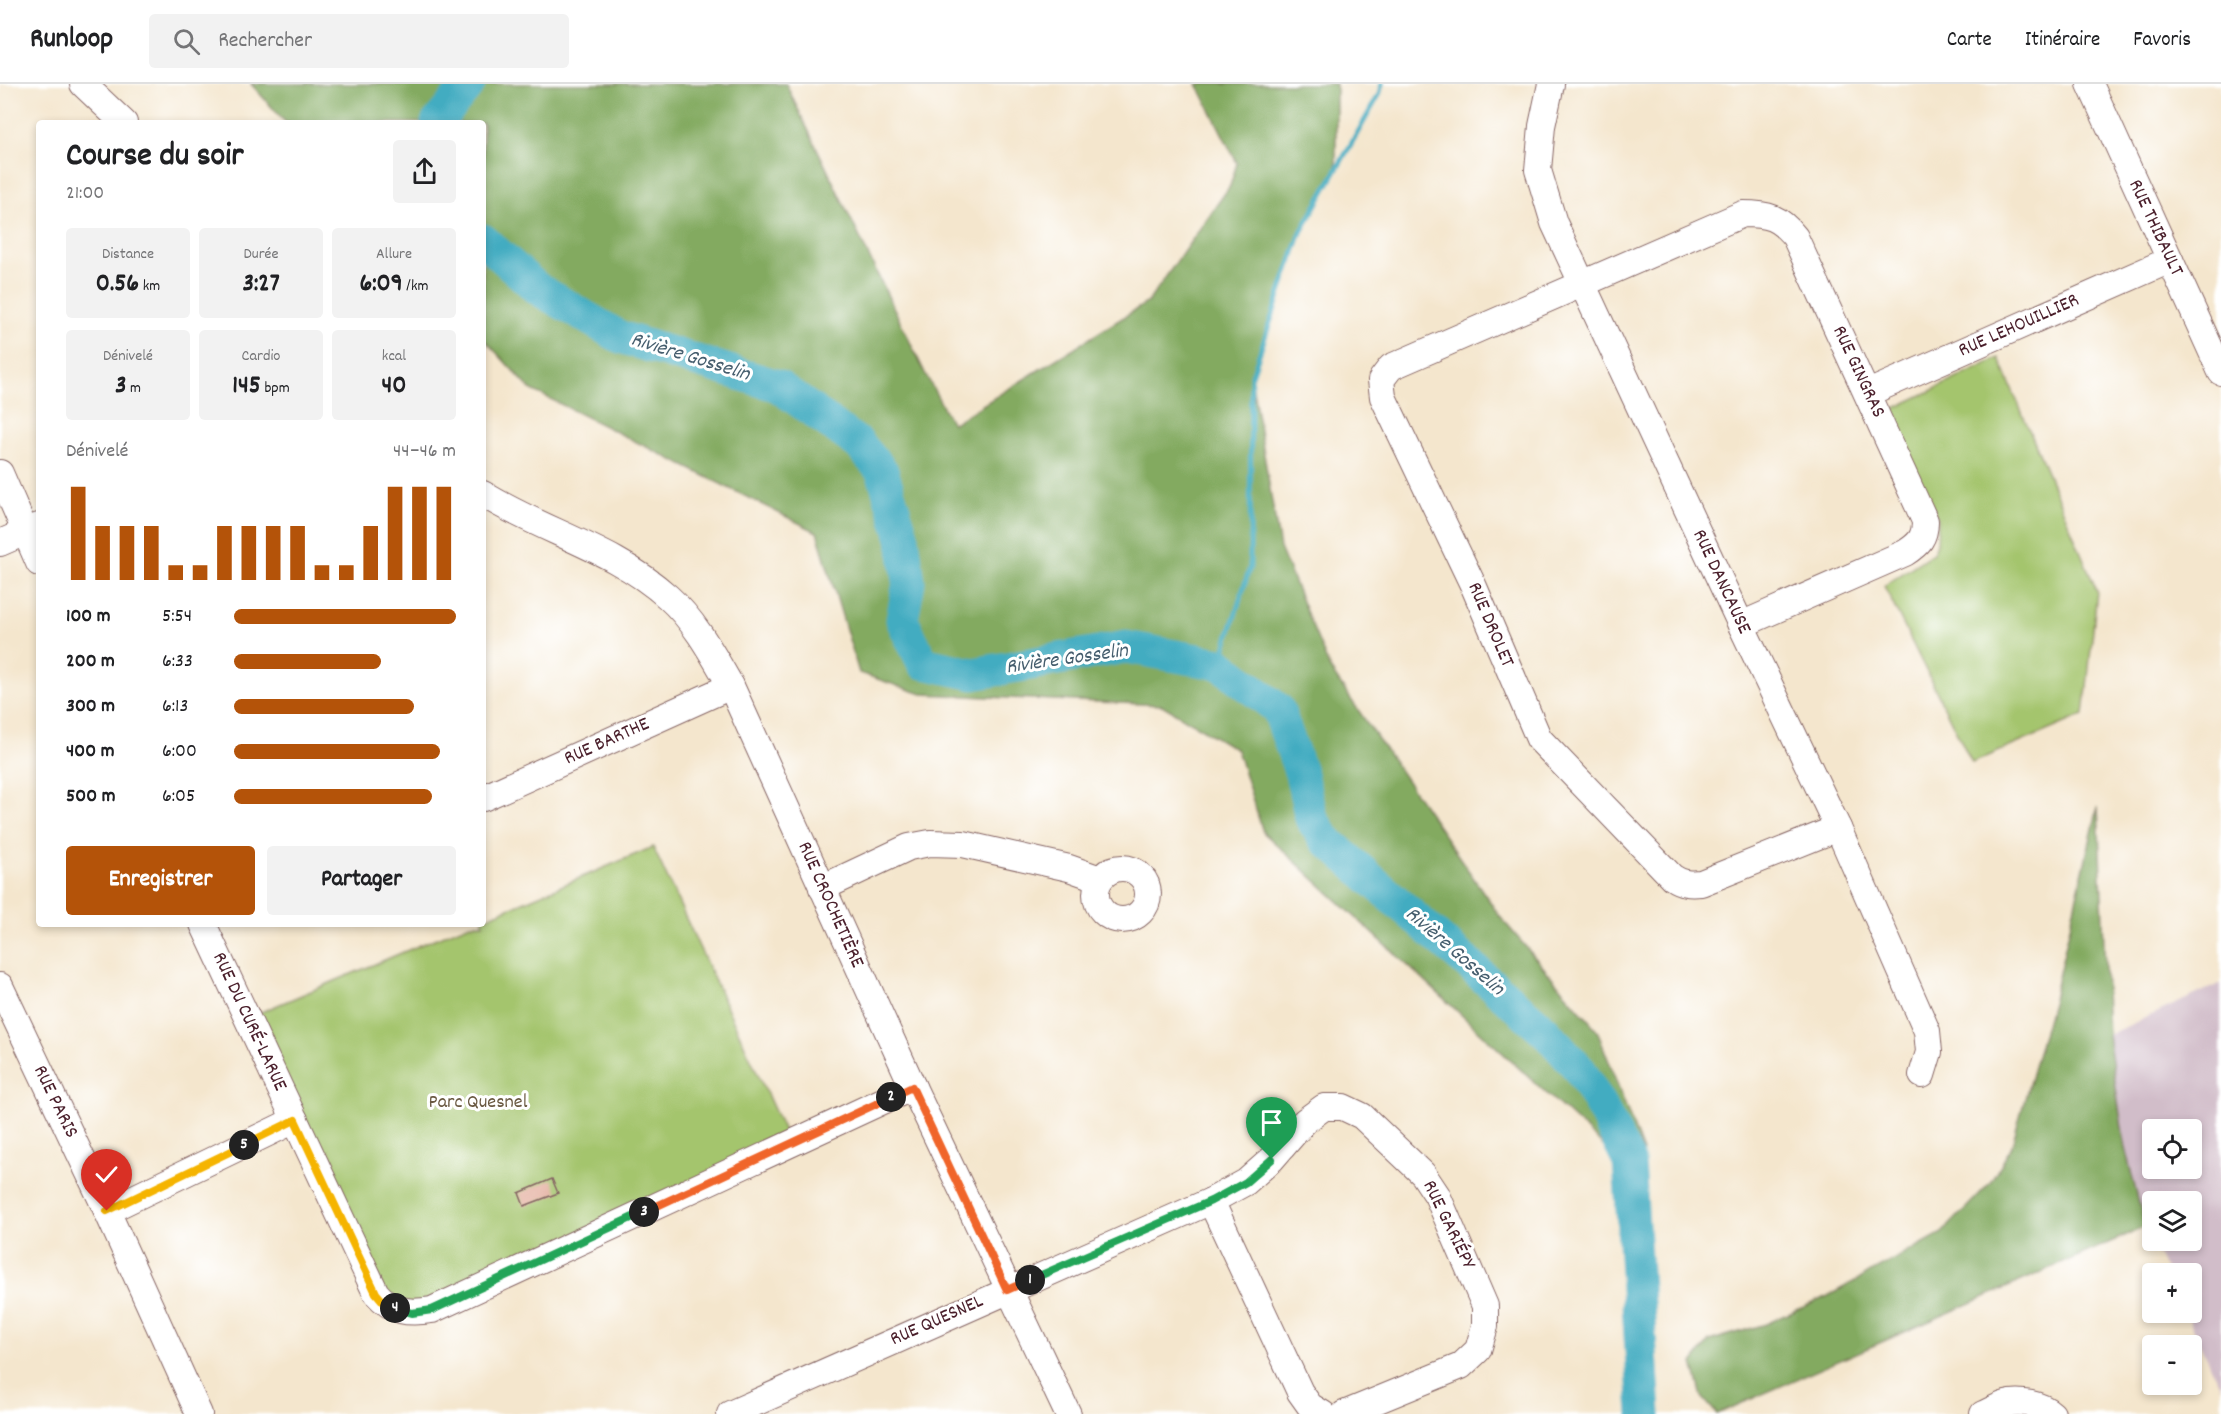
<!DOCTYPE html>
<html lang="fr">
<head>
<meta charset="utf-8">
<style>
	body { margin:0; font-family:Dekko,sans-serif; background:#f2f2f2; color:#202124; height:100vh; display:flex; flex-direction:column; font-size:22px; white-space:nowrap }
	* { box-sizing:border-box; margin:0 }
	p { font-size:20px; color:#757577 }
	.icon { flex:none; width:33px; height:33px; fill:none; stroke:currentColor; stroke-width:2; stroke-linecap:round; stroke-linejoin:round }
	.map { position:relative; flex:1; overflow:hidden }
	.drawer { position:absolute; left:36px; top:36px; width:450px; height:807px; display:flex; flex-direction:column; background:#fff; border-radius:6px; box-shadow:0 3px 9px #0003 }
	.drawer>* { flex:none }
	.buttons { position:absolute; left:2142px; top:1035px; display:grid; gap:12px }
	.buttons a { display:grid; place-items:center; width:60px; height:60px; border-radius:6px; background:#fff; box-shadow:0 3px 9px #0003; font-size:30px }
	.pin { position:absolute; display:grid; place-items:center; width:51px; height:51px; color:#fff; margin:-62px -26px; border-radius:50% 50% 50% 0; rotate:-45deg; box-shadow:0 0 6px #0007 }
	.pin .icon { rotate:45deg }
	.km { position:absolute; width:30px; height:30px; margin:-15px; border-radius:50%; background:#222; color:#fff; font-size:16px; line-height:30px; text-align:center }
	.round { display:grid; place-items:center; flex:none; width:63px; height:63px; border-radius:6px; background:#f2f2f2 }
	.head { display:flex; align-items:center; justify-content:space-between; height:102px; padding:0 30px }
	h1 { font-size:33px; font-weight:700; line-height:45px }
	.figures { display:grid; grid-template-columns:repeat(3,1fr); gap:9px; height:102px; padding:6px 30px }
	.figures div { display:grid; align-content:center; border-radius:6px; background:#f2f2f2; text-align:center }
	.figures b { font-size:26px; font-weight:700 }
	.figures small { font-size:16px; font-weight:400 }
	.figures p { font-size:16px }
	.chart { height:168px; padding:12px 30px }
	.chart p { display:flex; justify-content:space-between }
	.chart svg { width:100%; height:108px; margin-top:6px; stroke:#b45309; stroke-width:6 }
	.cta { display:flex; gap:12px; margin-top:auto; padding:12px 30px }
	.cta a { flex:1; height:69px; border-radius:6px; background:#b45309; color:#fff; font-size:24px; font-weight:700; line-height:69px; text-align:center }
	.cta a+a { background:#f2f2f2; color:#202124 }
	ul { padding:0 30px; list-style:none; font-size:20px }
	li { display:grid; grid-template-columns:96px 72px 1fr; align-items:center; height:45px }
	li i { height:15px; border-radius:8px; background:#b45309 }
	header { display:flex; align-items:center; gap:36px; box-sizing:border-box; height:84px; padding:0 30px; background:#fff; border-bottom:2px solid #e0e0e0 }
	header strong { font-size:28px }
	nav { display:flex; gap:33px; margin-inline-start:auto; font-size:21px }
	.search { width:420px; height:54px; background:#f2f2f2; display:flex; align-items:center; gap:15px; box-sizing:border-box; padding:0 21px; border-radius:6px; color:#757577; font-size:22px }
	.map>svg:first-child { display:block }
</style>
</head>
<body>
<header>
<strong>Runloop</strong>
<div class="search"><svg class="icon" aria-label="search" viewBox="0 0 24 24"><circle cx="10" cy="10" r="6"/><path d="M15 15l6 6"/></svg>Rechercher</div>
<nav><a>Carte</a><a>Itinéraire</a><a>Favoris</a></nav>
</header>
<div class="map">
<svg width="2221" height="1330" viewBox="0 0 2221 1330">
	<rect width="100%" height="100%" fill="#fff"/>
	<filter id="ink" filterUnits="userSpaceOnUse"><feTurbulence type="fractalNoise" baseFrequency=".0167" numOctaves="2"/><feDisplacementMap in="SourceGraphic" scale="12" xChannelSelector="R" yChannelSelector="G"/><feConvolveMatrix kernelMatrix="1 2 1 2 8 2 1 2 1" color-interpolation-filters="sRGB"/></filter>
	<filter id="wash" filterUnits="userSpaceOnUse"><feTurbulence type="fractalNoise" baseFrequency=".008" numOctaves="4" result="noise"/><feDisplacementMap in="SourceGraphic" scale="24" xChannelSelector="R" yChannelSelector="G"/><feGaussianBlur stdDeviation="1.35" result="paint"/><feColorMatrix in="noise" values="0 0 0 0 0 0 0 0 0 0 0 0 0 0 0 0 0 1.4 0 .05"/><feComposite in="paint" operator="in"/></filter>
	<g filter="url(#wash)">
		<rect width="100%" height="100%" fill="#f4e6cd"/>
		<path fill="#d1bdc9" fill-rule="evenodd" d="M2221,899v405l-36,-75 7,-1v-38l-25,-1 -22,-46 -20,-79 -17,-113zM2152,1046h40v38h-40zM2152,1118h40v38h-40z"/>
		<g fill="#a4c56d" stroke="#77724c" stroke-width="1.5">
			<path d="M1999,274l98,233 -13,124 -112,48 -88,-177 50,-34 3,-9 1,-24 -45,-100v-10z"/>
			<path d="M653,763l137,297 -358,166 -45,-4 -140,-288 223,-94h13v-5z"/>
		</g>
		<g fill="#83aa60" stroke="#666446" stroke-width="1.5">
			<path d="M251,0h535l139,289 27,51 196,-122 82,-116 7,-23 -40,-79h139v86l-35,62 -50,146 29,170 50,121 171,249 96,112 46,122 -14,10 -20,-11 -346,-319 -26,-82 -75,-45 -240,-11 -63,-21 -42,-141 -287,-143 -47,-51v-215h-197z"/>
			<path d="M2098,723l10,228 17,113 20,79 -428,187 -15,-17 -9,-34 16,-22 57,-17 62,-28 114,-63 48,-50 21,-35 41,-145z"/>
		</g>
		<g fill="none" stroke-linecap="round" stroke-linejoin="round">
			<path stroke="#42acc1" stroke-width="5" d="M1220,580l30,-97 1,-189 50,-146 78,-137 3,-11"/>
			<g stroke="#42acc1" stroke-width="33">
				<path d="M437,39l32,-39"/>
				<path d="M483,156l55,49 82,48 158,49 81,58 23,27 21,67 6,44 -7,38 21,43 50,11 153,-27 94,17 58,45 23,65 10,44 14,21 220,192 36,40 23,41 25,50 16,252"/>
			</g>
		</g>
		<g id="blocks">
			<path fill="#e2aa9a" d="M552,1095l6,14 -34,13 -5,-13z"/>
		</g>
	</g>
	<g filter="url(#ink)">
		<use href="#blocks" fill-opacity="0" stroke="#866564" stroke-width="1.5"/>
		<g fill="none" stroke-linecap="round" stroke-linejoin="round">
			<defs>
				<g id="minor">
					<path d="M83,0l41,39"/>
					<path d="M1551,0l-9,42 -4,44 16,53 187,402 97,203 89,203 2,21 -7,23"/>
					<path d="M2090,0l131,288"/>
					<path d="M1868,309l302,-133"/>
					<path d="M0,389l39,90"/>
					<path d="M483,410c60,38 131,54 185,103 27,24 45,58 63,89l182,401 155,327"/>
					<path d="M0,459l39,-17"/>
					<path d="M1741,541l164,-72c14,-9 20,-15 20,-32l-130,-284c-16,-20 -27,-23 -52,-23l-352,153 -10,13 2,17 91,190 65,152 133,138c10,7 18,7 29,6l137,-55"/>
					<path d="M483,714l248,-112"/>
					<circle cx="1122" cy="810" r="26"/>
					<path d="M822,804l87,-41 21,-4 33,1 106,24 31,11"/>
					<path d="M203,840l173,369c17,19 31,21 56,17l481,-223"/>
					<path d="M0,902l107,225 92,203"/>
					<path d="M1211,1117l89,191 10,14 13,8"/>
					<path d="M107,1127l188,-91"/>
					<path d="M730,1330l481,-213 35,-19 26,-23 33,-38 19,-14h19l19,9 61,58 14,21 48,111v20l-7,24 -17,16 -117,48"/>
					<path d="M1983,1330c7,-3 15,-8 23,-10 13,-4 36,0 46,10"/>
				</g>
			</defs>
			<use href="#minor" stroke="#866564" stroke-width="28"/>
			<use href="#minor" stroke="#fff" stroke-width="26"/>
		</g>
	</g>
	<g fill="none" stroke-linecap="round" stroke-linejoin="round" filter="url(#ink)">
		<defs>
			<path id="split-1" d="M1030,1196l181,-79 35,-19 26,-23"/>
			<path id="split-2" d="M891,1013l21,-10 95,203 23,-10"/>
			<path id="split-3" d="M644,1128l247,-115"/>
			<path id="split-4" d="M395,1224l17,5 20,-3 212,-98"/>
			<path id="split-5" d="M244,1061l51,-25 81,173 11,13 8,2"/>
			<path id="split-6" d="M107,1127l137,-66"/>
		</defs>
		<use href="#split-1" stroke="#fff" stroke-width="12"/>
		<use href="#split-2" stroke="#fff" stroke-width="12"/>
		<use href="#split-3" stroke="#fff" stroke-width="12"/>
		<use href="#split-4" stroke="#fff" stroke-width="12"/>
		<use href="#split-5" stroke="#fff" stroke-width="12"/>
		<use href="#split-6" stroke="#fff" stroke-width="12"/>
		<use href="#split-1" stroke="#22a559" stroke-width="8"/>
		<use href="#split-2" stroke="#f0652b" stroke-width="8"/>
		<use href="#split-3" stroke="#f0652b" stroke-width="8"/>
		<use href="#split-4" stroke="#22a559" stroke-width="8"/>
		<use href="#split-5" stroke="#f5b400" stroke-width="8"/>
		<use href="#split-6" stroke="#f5b400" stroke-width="8"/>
	</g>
	<g text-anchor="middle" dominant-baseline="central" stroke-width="6" stroke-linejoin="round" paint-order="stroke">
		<g font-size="20" fill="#4a1f2b" stroke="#fff">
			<text transform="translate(2155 144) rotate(65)">RUE THIBAULT</text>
			<text transform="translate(2019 242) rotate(-24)">RUE LEHOUILLIER</text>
			<text transform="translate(1858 288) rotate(65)">RUE GINGRAS</text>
			<text transform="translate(1721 498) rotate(65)">RUE DANCAUSE</text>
			<text transform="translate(1490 541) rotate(67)">RUE DROLET</text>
			<text transform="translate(607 658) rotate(-24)">RUE BARTHE</text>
			<text transform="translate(830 821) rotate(66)">RUE CROCHETIÈRE</text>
			<text transform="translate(249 938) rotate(65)">RUE DU CURÉ-LARUE</text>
			<text transform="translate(55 1018) rotate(64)">RUE PARIS</text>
			<text transform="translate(1448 1141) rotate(64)">RUE GARIÉPY</text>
			<text transform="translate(937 1237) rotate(-24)">RUE QUESNEL</text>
		</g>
		<g font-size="20" fill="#6a5942" stroke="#fff">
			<text x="478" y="1019">Parc Quesnel</text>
		</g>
		<g font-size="21" font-style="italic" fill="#465e6e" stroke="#fff">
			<text transform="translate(690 274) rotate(17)">Rivière Gosselin</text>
			<text transform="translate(1067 576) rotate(-8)">Rivière Gosselin</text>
			<text transform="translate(1454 868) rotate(41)">Rivière Gosselin</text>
		</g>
	</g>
</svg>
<div class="buttons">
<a><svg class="icon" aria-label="locate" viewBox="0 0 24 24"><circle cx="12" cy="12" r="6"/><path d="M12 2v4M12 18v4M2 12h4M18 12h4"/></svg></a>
<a><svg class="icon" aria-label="layers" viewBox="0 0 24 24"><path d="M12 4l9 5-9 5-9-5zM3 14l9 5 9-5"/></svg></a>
<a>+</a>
<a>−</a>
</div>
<div class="pin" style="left:1272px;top:1075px;background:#1e9e55"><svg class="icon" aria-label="arrive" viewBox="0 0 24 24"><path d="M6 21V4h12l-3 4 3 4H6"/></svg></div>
<div class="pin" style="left:107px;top:1127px;background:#d93025"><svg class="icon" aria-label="check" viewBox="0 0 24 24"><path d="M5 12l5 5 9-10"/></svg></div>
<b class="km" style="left:1030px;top:1196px">1</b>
<b class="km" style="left:891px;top:1013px">2</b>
<b class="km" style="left:644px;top:1128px">3</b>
<b class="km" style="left:395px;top:1224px">4</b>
<b class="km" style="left:244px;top:1061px">5</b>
<section class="drawer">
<div class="head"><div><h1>Course du soir</h1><p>21:00</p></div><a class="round"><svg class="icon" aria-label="share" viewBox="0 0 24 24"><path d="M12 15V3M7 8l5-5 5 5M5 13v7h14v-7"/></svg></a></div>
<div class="figures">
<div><p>Distance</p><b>0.56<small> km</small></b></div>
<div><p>Durée</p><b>3:27</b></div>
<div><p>Allure</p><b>6:09<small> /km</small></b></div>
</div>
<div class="figures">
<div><p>Dénivelé</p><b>3<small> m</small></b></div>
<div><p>Cardio</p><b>145<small> bpm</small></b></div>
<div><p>kcal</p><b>40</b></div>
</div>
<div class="chart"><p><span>Dénivelé</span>44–46 m</p>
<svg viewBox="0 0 160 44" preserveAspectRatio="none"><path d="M5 44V6M15 44V22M25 44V22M35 44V22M45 44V38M55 44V38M65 44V22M75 44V22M85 44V22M95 44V22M105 44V38M115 44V38M125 44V22M135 44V6M145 44V6M155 44V6"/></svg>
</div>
<ul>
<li><b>100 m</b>5:54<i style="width:100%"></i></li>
<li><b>200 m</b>6:33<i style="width:66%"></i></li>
<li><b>300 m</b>6:13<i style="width:81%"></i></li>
<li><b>400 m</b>6:00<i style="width:93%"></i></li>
<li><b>500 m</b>6:05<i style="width:89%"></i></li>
</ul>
<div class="cta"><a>Enregistrer</a><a>Partager</a></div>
</section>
</div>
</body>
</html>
